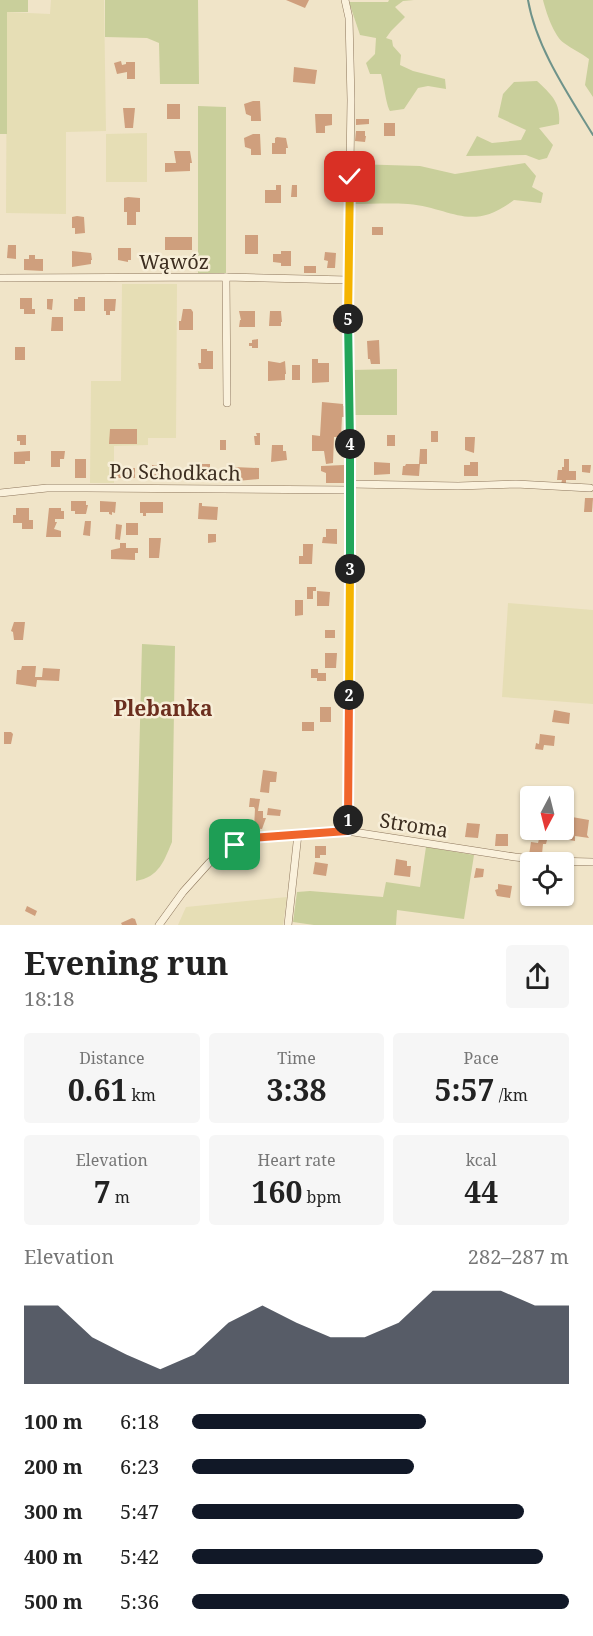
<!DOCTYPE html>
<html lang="en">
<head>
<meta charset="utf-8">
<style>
	body { margin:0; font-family:"Noto Serif",serif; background:#f6f6f6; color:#222; height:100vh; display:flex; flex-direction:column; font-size:22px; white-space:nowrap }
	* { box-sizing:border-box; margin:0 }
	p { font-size:20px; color:#767676 }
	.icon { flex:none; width:33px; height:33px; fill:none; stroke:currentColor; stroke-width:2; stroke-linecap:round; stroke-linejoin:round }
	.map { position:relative; height:925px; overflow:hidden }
	.panel { display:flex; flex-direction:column; background:#fff; flex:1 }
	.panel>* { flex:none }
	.needle { width:39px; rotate:187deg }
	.fabs { position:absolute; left:520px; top:786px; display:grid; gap:12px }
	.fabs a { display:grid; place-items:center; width:54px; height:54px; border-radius:6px; background:#fff; box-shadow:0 2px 4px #0004; font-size:30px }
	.pin { position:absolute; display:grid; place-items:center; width:51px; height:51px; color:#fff; margin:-26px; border-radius:12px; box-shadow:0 3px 9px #0006 }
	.km { position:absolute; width:30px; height:30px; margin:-15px; border-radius:50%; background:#222; color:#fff; font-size:16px; line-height:30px; text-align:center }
	.round { display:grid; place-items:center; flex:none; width:63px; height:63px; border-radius:6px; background:#f6f6f6 }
	.overview { display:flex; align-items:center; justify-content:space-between; height:102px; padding:0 24px }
	h1 { font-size:33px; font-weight:700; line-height:45px }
	.stats { display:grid; grid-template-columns:repeat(3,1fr); gap:9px; height:102px; padding:6px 24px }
	.stats div { display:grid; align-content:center; border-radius:6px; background:#f6f6f6; text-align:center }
	.stats b { font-size:30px; font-weight:700 }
	.stats small { font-size:16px; font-weight:400 }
	.stats p { font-size:16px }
	.chart { height:168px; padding:12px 24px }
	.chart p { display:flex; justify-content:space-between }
	.chart svg { width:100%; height:108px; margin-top:6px; fill:#111827; opacity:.7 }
	ul { padding:0 24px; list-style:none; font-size:20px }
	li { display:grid; grid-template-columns:96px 72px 1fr; align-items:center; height:45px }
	li i { height:15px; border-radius:8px; background:#111827 }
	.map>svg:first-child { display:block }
</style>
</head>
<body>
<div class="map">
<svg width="593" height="925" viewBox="0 0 593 925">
	<rect width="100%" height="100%" fill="#f0e4c8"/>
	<g fill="#e6deb5">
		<path d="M51,0h53l2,131 -40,1v82l-60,-1 1,-201 43,2z"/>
		<path d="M147,133v49h-41v-48z"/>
		<path d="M122,284h55l-1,154h-28v7l-34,1v37h-24l1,-102h30z"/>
		<path d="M508,603l85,7v94l-91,-7z"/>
		<path d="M287,897l-4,28h-105l8,-18z"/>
	</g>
	<g fill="#c9cf9b">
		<path d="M0,0h28v12h-21v122h-7z"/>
		<path d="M105,0h93l1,84h-39l-1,-41 -12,-5 -42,-1z"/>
		<path d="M389,0h25l-11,1 -8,6 10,10 -14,14 -5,7 6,2 1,6 8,9 -1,10 13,6 32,8 1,10 -18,-3 -10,2 -14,21 -14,2c-4,-6 -6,-27 -9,-37h-11l-4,-11 9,-9 1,-16 -16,-3 -11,-33h39z"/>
		<path d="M543,0h50v97l-8,-12 4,-26c-8,-6 -17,-10 -25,-16 -10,-7 -18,-31 -21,-43z"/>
		<path d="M537,81c15,14 24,22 22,43l-20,4 14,17 -6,13 -8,2 -13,-5 -60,1 11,-20 15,7 29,-3 5,-10 -28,-13 5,-23 11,-12z"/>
		<path d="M198,106l28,1v167l-28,1z"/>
		<path d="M525,163l11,13 -4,11 11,6 -2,10 -27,-3c-44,33 -61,8 -106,4 -19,-1 -38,0 -56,0l1,-40 67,2 35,8z"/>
		<path d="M397,369v46h-43l-2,-45z"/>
		<path d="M142,644l33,2 -3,196c-8,19 -13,35 -36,39z"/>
		<path d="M426,847l48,8 -10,64 -67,-9 -1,15h-82l-21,-3 4,-30 13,-1 73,6 3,-15 34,5z"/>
	</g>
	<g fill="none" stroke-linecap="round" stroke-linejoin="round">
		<path stroke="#6f938a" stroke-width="2" d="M528,0c8,47 40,94 65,135"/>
	</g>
	<g fill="#cf9f7d">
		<path d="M286,0h23l-4,8z"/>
		<path d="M121,61l1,4 4,-1v-2h9v17h-8v-7l-10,2 -3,-11z"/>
		<path d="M294,67l23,3 -2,14 -22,-2z"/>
		<path d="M253,101h7l1,20h-10v-5l-5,-2 -2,-10z"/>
		<rect x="167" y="104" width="13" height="15"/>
		<path d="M123,108h12l-2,20h-8z"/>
		<path d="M315,114h17v11l-7,1v7h-9z"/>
		<path d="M356,119h13v5l-13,1z"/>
		<rect x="384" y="123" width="11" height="13"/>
		<path d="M356,131h9v5h1l-1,6 -10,-1z"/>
		<path d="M253,134h7l1,21h-10v-6l-6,-2 -1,-9z"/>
		<path d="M277,137l9,1 2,10h-2v6h-14v-11h3v-5z"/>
		<path d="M174,151h16l2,12h-2v8l-25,1v-9h11z"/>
		<path d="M276,185h5v18h-16v-13h11z"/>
		<path d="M292,185h5v12h-6z"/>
		<path d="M128,197l12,1v14h-4v13h-9v-13h-3v-14z"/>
		<path d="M77,216l7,1 1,16 -10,1v-6h-3v-11z"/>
		<rect x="372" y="227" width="11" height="8"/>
		<rect x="245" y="235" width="13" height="19"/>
		<rect x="165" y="237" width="27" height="13"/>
		<path d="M8,245h8v14l-9,-1z"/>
		<path d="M118,248h13v12h-3v2l-10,-2z"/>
		<path d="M72,251l19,2 1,7h-1v4l-19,3z"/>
		<path d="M281,251h10v15h-10v-3l-8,-1v-8h8z"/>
		<path d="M325,252l11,1 -1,15h-8l1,-7 -4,-1z"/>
		<path d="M29,255h6v4h8v12l-19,-1v-11h5z"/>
		<rect x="304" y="266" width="12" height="7"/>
		<path d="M78,297h7v14h-11v-12h4z"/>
		<path d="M20,298h12v11h3v5h-11v-5h-4z"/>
		<path d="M47,299h6l-1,11 -5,-1z"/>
		<path d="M104,299h12l-1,12h-5v4h-4v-4h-2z"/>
		<path d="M183,309h8l2,3v18h-14v-9h2z"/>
		<path d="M239,311h16v16h-16l1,-7h1z"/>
		<path d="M270,311h11l1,11h-1v4h-12z"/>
		<path d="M345,314l1,15h-11l-2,-14z"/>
		<path d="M52,317h11v14h-12z"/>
		<path d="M258,339v9h-6v-2h-3v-3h3v-3z"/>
		<path d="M379,340l1,24h-9l-1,-5h-2l-1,-18z"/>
		<rect x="15" y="347" width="10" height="13"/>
		<path d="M201,349h6v2h6v18h-14l-1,-6h3z"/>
		<path d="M312,359h6v4h11v19l-17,1z"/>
		<path d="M268,361l12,2 5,-2 1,13h-1v6l-17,1z"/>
		<rect x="292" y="365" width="8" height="15"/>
		<path d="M322,402l21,2v2h4v11h-5l-1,20h-7l-1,26 -7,1 -2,-13h-12v-16l8,1z"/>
		<path d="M110,429h27v15h-28z"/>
		<rect x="431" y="431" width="7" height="11"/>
		<path d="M256,433h4v12h-5l-1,-9h3z"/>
		<path d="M17,435h9v10h-6v-4h-3z"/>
		<rect x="387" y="435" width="8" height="11"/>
		<path d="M465,437h10l-1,16 -9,-3z"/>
		<rect x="220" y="440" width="6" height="10"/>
		<path d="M272,445h11v6h3l1,9 -16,2z"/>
		<path d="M420,449h7v15h-8z"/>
		<path d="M30,451v10h-5v3h-11v-12z"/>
		<path d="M51,451h14l-1,8h-4v8h-9z"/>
		<rect x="75" y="459" width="11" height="19"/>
		<path d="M564,459h5v12h7v9h-10v4h-5l1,-4h-5l1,-10h4v-3h2z"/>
		<path d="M374,462l16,1v11l-16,1z"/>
		<path d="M470,462h8v14h-14v-11h6z"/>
		<path d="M201,464h9v15h-22v1l-7,-1v-9h8v-2h2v3h10z"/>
		<path d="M230,464h4v3l25,1v11l-22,2v-2h-8z"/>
		<path d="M406,464h14l-1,12 -17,-1 1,-9h2z"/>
		<path d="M152,465l14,2v10l-21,2v-12h7z"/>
		<path d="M344,465l2,5h-2l1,13h-19v-10l-5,-2v-5z"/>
		<path d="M582,465h9l-1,8 -8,-1z"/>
		<path d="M135,468v10h-19v-9z"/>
		<path d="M585,498h8l-1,14h-8z"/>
		<path d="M71,501h15v4h2l-2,9h-11v-3h-4z"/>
		<path d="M100,501l16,1 -1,11 -3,-1v3l-3,-1v-2h-9z"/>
		<path d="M140,502h23v11h-17v3h-3v-3h-3z"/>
		<path d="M199,503h3v3l16,1 -1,13 -19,-1z"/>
		<path d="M16,508h13v12h4v9h-11v-6h-9v-8h3z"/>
		<path d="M49,508h12v3h3v8h-9v3h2l-3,7 7,2v6h-15z"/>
		<path d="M85,521h6l-1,15 -7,-1z"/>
		<rect x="126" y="523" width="12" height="12"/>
		<path d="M116,524l6,1 -2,15 -5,-1z"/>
		<path d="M326,529h11v15l-15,-1 1,-6h3z"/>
		<path d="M208,534h8v8l-8,1z"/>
		<path d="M149,538h12l-2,20h-10z"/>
		<path d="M120,543h6v5h12v5h-3v7l-24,-1v-9l9,-2z"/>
		<path d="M303,544h10l-1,20h-13v-8h4z"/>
		<path d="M307,587h9v4h-3v8h-6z"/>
		<path d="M317,591l13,1 -1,14h-12z"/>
		<path d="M295,600h8v15l-8,1z"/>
		<path d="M14,622h11l-2,18h-9l-1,-8 -2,-1z"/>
		<rect x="325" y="630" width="10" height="8"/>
		<path d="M325,653h12l-1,15h-11z"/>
		<path d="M22,666h14l-1,11h7l1,-9 17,1 -1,12 -22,-1 -1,7 -20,-3 1,-14h4z"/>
		<path d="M311,669h7v4h8v8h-9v-3h-6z"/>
		<rect x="320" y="707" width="11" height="15"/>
		<path d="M554,710l16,3 -1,11 -17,-2z"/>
		<rect x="302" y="722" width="12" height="9"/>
		<path d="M4,732h7l2,2 -2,10h-7z"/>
		<path d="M540,734l15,2 -1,10 -10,-1 -1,5 -8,-1 1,-6 3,1z"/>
		<path d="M263,770l14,2 -1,10h-6l-1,11 -9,-1z"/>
		<path d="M250,798l10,1 -2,12h5v7h3l-4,11 -8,-1 1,-19 -1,-2h-5z"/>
		<path d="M268,808l13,2 -1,6 -13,-1z"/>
		<path d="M572,817l17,3 -2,15 2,3 -14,-2v5l-6,-1z"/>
		<path d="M467,823l13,1 -2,14 -13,-1z"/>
		<path d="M496,834h12v12h-13z"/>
		<path d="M539,839l8,1 -1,4h-3l-1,10h-2v2l-11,-1 2,-13 7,1z"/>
		<path d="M315,846h11v9h-6v3h-5z"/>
		<path d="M396,859l11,2v5h4l-1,11 -16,-2z"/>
		<path d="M315,862l13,2 -2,12 -13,-2z"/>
		<path d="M476,868l8,1 -1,8 -9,1z"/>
		<path d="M498,884l14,2 -2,12 -13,-2 -2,-6 3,-1z"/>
		<path d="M27,906l10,5 -2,5 -10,-5z"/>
		<path d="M132,918l3,1 2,6h-15l-1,-2z"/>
	</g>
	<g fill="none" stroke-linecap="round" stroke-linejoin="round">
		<defs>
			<g id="street">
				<path d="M345,0l4,18 2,82 -3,200 2,190 -3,341"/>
				<path d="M226,277l1,126"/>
				<path d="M0,278l226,-1 122,3"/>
				<path d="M350,484l108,2 58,-2 74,4"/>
				<path d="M0,493l47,-5h40l263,2"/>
				<path d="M159,925l24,-33 26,-29 11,-10 31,-14 96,-8 168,26 36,4 42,1"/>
				<path d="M288,925l10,-91"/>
			</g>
		</defs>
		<use href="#street" stroke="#8d765c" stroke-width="8"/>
		<use href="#street" stroke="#faf1dc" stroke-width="7"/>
	</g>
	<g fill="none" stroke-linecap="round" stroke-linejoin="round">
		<defs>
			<path id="split-1" d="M235,845l16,-7 96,-7 1,-11"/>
			<path id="split-2" d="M348,820l1,-125"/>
			<path id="split-3" d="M349,695l1,-126"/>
			<path id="split-4" d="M350,569v-125"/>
			<path id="split-5" d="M348,319l2,125"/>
			<path id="split-6" d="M348,319l2,-142"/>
		</defs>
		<use href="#split-1" stroke="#fff" stroke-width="12"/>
		<use href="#split-2" stroke="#fff" stroke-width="12"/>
		<use href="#split-3" stroke="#fff" stroke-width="12"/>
		<use href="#split-4" stroke="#fff" stroke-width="12"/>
		<use href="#split-5" stroke="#fff" stroke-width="12"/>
		<use href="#split-6" stroke="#fff" stroke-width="12"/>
		<use href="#split-1" stroke="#f0652b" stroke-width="8"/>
		<use href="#split-2" stroke="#f0652b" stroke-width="8"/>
		<use href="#split-3" stroke="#f5b400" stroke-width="8"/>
		<use href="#split-4" stroke="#22a559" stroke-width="8"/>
		<use href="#split-5" stroke="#22a559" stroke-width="8"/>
		<use href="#split-6" stroke="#f5b400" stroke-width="8"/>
	</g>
	<g text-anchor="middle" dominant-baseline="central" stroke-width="5" stroke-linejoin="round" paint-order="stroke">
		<g font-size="20" fill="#3d2e20" stroke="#f7eed8">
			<text x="174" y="261">Wąwóz</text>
			<text transform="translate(175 472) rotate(1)">Po Schodkach</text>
			<text transform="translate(414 825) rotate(9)">Stroma</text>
		</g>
		<g font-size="21" font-weight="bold" fill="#6b2e1e" stroke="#f7eed8">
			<text x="163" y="708">Plebanka</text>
		</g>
	</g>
</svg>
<div class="fabs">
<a><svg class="needle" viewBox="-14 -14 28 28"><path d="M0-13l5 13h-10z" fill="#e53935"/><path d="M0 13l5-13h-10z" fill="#767676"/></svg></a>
<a><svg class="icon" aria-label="locate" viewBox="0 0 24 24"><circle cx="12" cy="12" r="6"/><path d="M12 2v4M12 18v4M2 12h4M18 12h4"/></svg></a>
</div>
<div class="pin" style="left:235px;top:845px;background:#1e9e55"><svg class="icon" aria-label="arrive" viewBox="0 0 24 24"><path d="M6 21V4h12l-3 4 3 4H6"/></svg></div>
<div class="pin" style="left:350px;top:177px;background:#d93025"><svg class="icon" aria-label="check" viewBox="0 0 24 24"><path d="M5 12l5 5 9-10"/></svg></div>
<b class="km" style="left:348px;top:820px">1</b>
<b class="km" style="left:349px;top:695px">2</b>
<b class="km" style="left:350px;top:569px">3</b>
<b class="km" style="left:350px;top:444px">4</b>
<b class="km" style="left:348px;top:319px">5</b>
</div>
<section class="panel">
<div class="overview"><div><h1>Evening run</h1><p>18:18</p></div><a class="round"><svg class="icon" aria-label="share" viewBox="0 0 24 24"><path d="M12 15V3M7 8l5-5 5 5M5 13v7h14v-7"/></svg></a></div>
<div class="stats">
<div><p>Distance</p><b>0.61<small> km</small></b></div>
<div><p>Time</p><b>3:38</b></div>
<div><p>Pace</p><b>5:57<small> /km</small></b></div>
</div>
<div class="stats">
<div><p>Elevation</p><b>7<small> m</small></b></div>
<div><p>Heart rate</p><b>160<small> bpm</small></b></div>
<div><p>kcal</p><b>44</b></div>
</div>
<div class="chart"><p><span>Elevation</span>282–287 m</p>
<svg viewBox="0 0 160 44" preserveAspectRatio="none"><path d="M0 44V12L10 12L20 25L30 32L40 38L50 32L60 19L70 12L80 19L90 25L100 25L110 19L120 6L130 6L140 6L150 12L160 12V44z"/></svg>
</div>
<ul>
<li><b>100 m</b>6:18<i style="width:62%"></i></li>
<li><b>200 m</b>6:23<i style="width:59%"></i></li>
<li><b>300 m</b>5:47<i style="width:88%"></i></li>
<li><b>400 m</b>5:42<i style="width:93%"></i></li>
<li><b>500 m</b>5:36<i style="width:100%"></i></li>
</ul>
</section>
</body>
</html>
